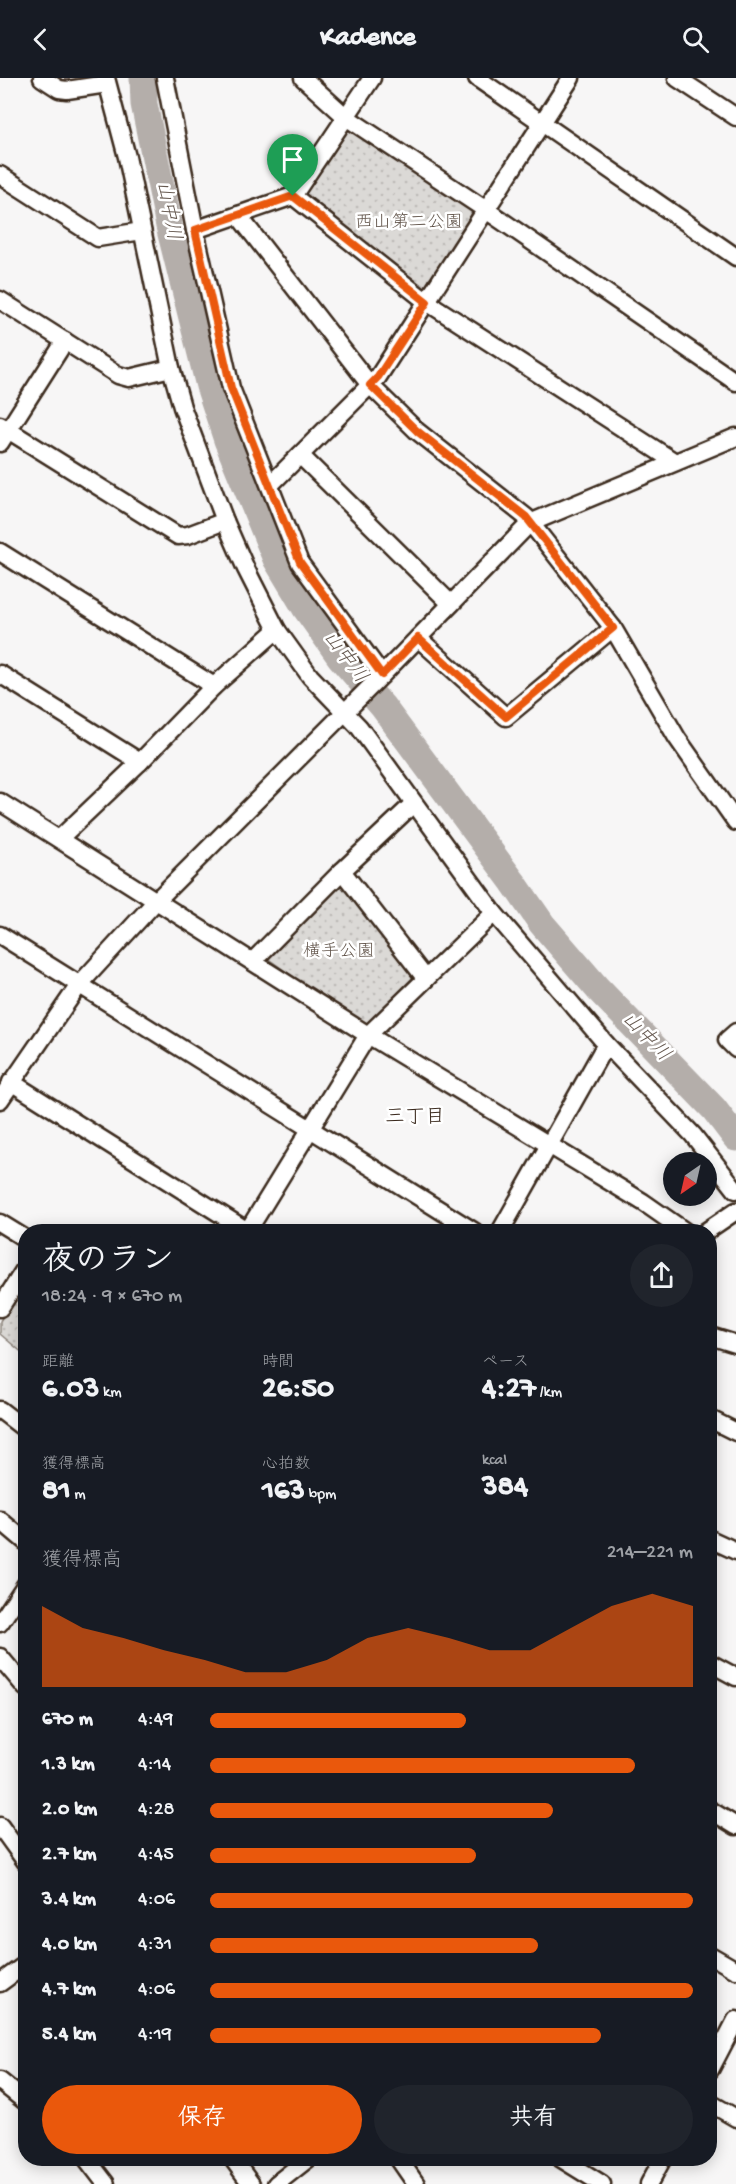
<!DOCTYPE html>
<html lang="ja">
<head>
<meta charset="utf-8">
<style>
	body { margin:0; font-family:"Gochi Hand","Klee One",sans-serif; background:#20242c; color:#f1f3f6; height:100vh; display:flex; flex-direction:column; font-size:22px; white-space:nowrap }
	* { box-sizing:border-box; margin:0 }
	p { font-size:20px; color:#9ea1a6 }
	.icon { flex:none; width:33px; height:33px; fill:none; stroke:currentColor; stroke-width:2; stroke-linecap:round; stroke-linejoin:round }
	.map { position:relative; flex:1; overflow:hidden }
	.drawer { position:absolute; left:18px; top:1146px; width:699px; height:942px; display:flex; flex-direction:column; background:#171b24; border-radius:24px; box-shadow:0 3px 15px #0003 }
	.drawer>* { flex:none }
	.needle { width:39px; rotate:214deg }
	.controls { position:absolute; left:663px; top:1074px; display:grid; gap:12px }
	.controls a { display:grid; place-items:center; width:54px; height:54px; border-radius:50%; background:#171b24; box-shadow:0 3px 15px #0003; font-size:30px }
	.pin { position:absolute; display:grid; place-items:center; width:51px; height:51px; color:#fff; margin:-62px -26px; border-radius:50% 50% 50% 0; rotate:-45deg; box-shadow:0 0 6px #0007 }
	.pin .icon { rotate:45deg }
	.round { display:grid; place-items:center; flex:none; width:63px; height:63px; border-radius:32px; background:#20242c }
	.headline { display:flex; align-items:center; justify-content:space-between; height:102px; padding:0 24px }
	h1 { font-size:33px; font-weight:700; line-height:45px }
	.stats { display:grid; grid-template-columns:repeat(3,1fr); gap:9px; height:102px; padding:6px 24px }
	.stats div { display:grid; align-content:center }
	.stats b { font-size:30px; font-weight:700 }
	.stats small { font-size:16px; font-weight:400 }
	.stats p { font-size:16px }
	.chart { height:168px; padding:12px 24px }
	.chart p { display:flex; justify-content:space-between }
	.chart svg { width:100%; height:108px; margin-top:6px; fill:#ea580c; opacity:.7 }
	.action { display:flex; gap:12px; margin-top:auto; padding:12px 24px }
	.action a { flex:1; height:69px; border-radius:36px; background:#ea580c; color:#fff; font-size:24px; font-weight:700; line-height:69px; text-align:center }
	.action a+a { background:#20242c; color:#f1f3f6 }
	ul { padding:0 24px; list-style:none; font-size:20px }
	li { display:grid; grid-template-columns:96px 72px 1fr; align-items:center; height:45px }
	li i { height:15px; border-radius:8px; background:#ea580c }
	header { display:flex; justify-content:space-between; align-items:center; height:78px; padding:0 24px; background:#171b24; font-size:27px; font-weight:700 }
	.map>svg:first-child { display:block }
</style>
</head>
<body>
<header><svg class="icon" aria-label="back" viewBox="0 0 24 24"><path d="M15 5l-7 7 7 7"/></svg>Kadence<svg class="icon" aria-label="search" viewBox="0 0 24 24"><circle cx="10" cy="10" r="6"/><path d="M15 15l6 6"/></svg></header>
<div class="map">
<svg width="736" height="2106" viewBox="0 0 736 2106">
	<defs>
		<pattern id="park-dots" width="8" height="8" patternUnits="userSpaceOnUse" patternTransform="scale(1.5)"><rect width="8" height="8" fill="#dbd9d6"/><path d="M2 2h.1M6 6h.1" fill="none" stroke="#bdbab7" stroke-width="1.8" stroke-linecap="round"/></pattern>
	</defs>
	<rect width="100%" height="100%" fill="#f7f6f6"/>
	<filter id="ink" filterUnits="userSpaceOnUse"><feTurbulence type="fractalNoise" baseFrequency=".0167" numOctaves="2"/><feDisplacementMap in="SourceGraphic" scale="12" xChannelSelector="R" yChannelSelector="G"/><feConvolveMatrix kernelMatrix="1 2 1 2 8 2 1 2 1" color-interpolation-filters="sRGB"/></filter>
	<g filter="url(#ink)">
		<g fill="url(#park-dots)" stroke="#8b827a" stroke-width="1.5">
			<path d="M345,49l128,85 -50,79 -122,-97z"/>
			<path d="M341,804l74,93 -50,52 -98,-69z"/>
			<path d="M25,1203v74l-25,-21v-13z"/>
		</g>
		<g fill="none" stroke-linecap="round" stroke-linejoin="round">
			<path stroke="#b4aeaa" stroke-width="27" d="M143,0l1,26 25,122 40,160 18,54 49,119 30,50 34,48 43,50 130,175 29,42 56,65 116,120 22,29"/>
			<defs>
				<g id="minor">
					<path d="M42,0l17,11 8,1 40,-6"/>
					<path d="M106,0l21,79 44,211 11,39 43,114 21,48 31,61 33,46 49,51 16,22 119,164 112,131 87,91 43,55"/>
					<path d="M165,0l30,152 36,158 69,175 82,112"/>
					<path d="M303,0l43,39 140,93 250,172"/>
					<path d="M477,0l259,179"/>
					<path d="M677,0l59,39"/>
					<path d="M0,97l98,63 44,-7"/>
					<path d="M293,118l134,106 248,160"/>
					<path d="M238,137l132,170 47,46 109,86 87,111 64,110 59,84"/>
					<path d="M195,152l98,-34 79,-118"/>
					<path d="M0,222l118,75 11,3 42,-10"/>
					<path d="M0,347l178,111 10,-1 37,-14"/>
					<path d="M0,365l65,-102"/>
					<path d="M300,377l151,149"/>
					<path d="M271,406l107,-107 193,-299"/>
					<path d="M0,474l214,134"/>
					<path d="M418,560l88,79 107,-89"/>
					<path d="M0,596l140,88"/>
					<path d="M0,724l368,233 275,167 43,30"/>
					<path d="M59,761l81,-77 74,-76 63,-56"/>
					<path d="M342,793l84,108"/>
					<path d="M0,857l475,297"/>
					<path d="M253,883l89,-90 71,-67"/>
					<path d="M736,954l-9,8 9,9"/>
					<path d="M11,1004l238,150"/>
					<path d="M0,1022l79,-115 78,-85 225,-225 148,-152 206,-86"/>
					<path d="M0,1145l26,16"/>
					<path d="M247,1154l121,-197 126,-122"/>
					<path d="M500,1154l106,-188"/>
					<path d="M705,1154l31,-21"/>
					<path d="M0,1230l26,-41"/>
					<path d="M710,1258l26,8"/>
					<path d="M0,1332l26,20"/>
					<path d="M710,1341l26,13"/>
					<path d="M0,1442l26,22"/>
					<path d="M710,1461l26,12"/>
					<path d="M0,1545l26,-39"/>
					<path d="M0,1579l26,31"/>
					<path d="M710,1585l26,14"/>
					<path d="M710,1732l26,16"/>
					<path d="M0,1748l26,36"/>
					<path d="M710,1877l26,15"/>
					<path d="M0,1905l26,-19"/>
					<path d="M710,1992l26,-50"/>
					<path d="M0,2003l26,21"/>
					<path d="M710,2025l26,15"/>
					<path d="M86,2080l20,26"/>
					<path d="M232,2080l19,26"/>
					<path d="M398,2080l18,26"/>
					<path d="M560,2080l42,26"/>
					<path d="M276,2106l33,-26"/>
					<path d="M649,2106l14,-26"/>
				</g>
			</defs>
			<use href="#minor" stroke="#3b2a1e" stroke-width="21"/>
			<use href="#minor" stroke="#fff" stroke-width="16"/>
		</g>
	</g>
	<g fill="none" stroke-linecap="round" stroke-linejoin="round" filter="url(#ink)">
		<defs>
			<path id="route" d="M293,118l134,106 -49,75 -8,8 47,46 109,86 87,111 -107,89 -88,-79 -36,37 -82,-113 -69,-174 -36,-158z"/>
		</defs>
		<use href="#route" stroke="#fff" stroke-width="12"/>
		<use href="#route" stroke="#ea580c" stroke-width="8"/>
	</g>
	<g text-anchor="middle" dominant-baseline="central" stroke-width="5" stroke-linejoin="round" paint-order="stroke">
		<g font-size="18" fill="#63564c" stroke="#fff">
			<text x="409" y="145">西山第二公園</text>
			<text x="339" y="874">横手公園</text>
		</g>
		<g font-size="20" font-style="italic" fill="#65584f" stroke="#fff">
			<text transform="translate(167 133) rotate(79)">山中川</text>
			<text transform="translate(344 580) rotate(53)">山中川</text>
			<text transform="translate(645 960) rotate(46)">山中川</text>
		</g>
		<g font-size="20" fill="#3b2a1e" stroke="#fff">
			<text x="415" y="1040">三丁目</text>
		</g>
	</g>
</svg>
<div class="controls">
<a><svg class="needle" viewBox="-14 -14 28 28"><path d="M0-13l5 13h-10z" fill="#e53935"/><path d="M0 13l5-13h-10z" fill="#9ea1a6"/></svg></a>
</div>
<div class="pin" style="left:293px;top:118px;background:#1e9e55"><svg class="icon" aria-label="arrive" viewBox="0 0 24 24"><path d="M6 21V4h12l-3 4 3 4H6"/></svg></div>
<section class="drawer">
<div class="headline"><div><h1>夜のラン</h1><p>18:24 · 9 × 670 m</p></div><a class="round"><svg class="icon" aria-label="share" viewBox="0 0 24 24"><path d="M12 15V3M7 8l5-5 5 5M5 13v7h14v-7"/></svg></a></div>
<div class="stats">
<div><p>距離</p><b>6.03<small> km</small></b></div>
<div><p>時間</p><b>26:50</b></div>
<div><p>ペース</p><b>4:27<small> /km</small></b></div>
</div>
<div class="stats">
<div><p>獲得標高</p><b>81<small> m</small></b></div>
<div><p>心拍数</p><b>163<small> bpm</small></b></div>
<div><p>kcal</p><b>384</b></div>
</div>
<div class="chart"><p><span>獲得標高</span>214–221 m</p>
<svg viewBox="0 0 160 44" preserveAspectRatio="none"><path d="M0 44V11L10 20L20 24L30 29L40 33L50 38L60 38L70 33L80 24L90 20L100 24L110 29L120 29L130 20L140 11L150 6L160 11V44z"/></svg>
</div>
<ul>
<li><b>670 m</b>4:49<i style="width:53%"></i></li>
<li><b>1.3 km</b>4:14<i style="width:88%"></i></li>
<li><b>2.0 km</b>4:28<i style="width:71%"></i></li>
<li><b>2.7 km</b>4:45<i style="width:55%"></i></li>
<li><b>3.4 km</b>4:06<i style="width:100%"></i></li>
<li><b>4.0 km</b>4:31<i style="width:68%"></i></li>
<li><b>4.7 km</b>4:06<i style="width:100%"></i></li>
<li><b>5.4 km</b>4:19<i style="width:81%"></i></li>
</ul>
<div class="action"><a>保存</a><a>共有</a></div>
</section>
</div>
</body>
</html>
